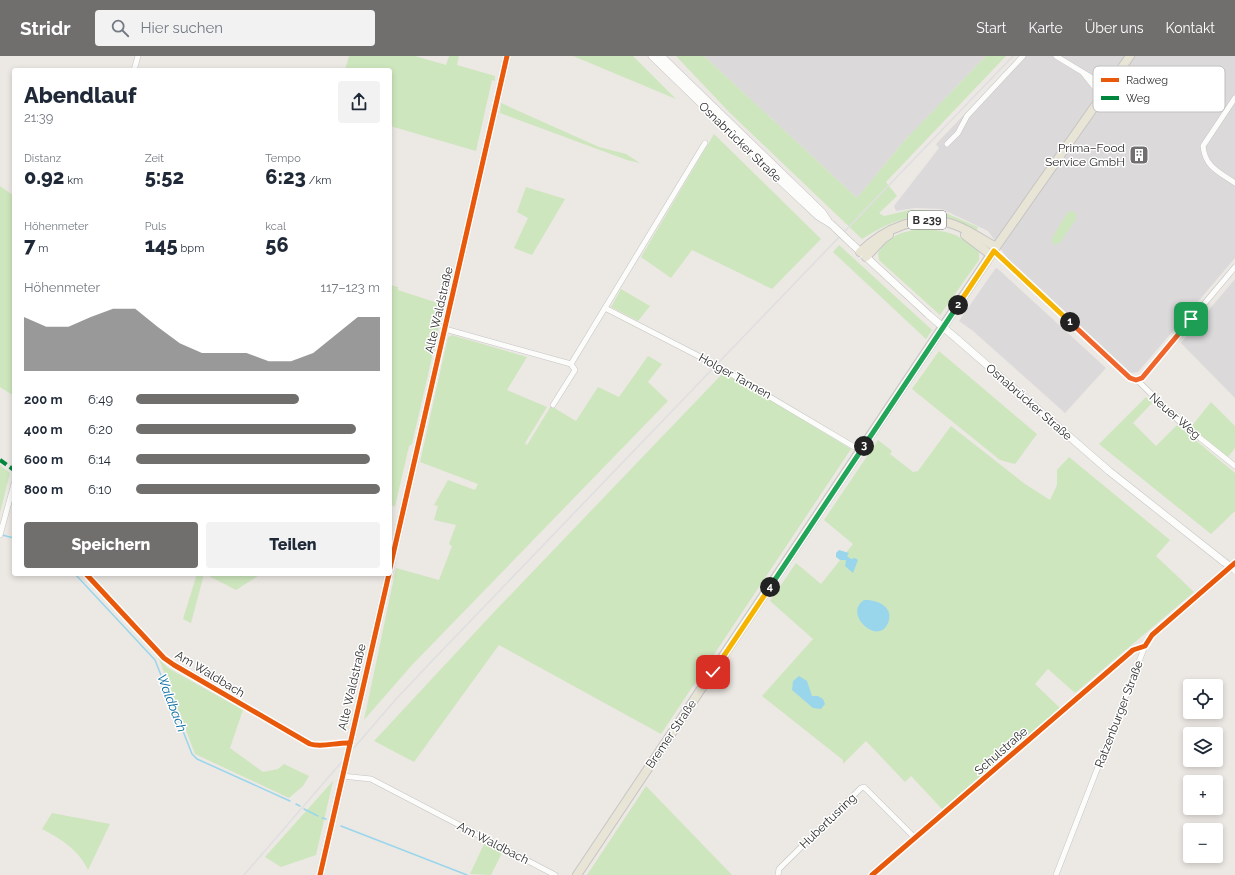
<!DOCTYPE html>
<html lang="de">
<head>
<meta charset="utf-8">
<style>
	body { margin:0; font-family:Raleway,sans-serif; background:#f2f2f3; color:#1f2937; height:100vh; display:flex; flex-direction:column; font-size:15px; white-space:nowrap }
	* { box-sizing:border-box; margin:0 }
	p { font-size:13px; color:#747a83 }
	.icon { flex:none; width:22px; height:22px; fill:none; stroke:currentColor; stroke-width:2; stroke-linecap:round; stroke-linejoin:round }
	.map { position:relative; flex:1; overflow:hidden }
	.details { position:absolute; left:12px; top:12px; width:380px; height:508px; display:flex; flex-direction:column; background:#fff; border-radius:4px; box-shadow:0 2px 6px #0003 }
	.details>* { flex:none }
	.buttons { position:absolute; left:1183px; top:623px; display:grid; gap:8px }
	.buttons a { display:grid; place-items:center; width:40px; height:40px; border-radius:4px; background:#fff; box-shadow:0 2px 6px #0003; font-size:20px }
	.pin { position:absolute; display:grid; place-items:center; width:34px; height:34px; color:#fff; margin:-17px; border-radius:8px; box-shadow:0 2px 6px #0006 }
	.km { position:absolute; width:20px; height:20px; margin:-10px; border-radius:50%; background:#222; color:#fff; font-size:11px; line-height:20px; text-align:center }
	.round { display:grid; place-items:center; flex:none; width:42px; height:42px; border-radius:4px; background:#f2f2f3 }
	.overview { display:flex; align-items:center; justify-content:space-between; height:68px; padding:0 12px }
	h1 { font-size:22px; font-weight:800; line-height:30px }
	.figures { display:grid; grid-template-columns:repeat(3,1fr); gap:6px; height:68px; padding:4px 12px }
	.figures div { display:grid; align-content:center }
	.figures b { font-size:20px; font-weight:800 }
	.figures small { font-size:11px; font-weight:400 }
	.figures p { font-size:11px }
	.chart { height:112px; padding:8px 12px }
	.chart p { display:flex; justify-content:space-between }
	.chart svg { width:100%; height:72px; margin-top:4px; fill:#706f6e; opacity:.7 }
	.action { display:flex; gap:8px; margin-top:auto; padding:8px 12px }
	.action a { flex:1; height:46px; border-radius:4px; background:#706f6e; color:#fff; font-size:16px; font-weight:800; line-height:46px; text-align:center }
	.action a+a { background:#f2f2f3; color:#1f2937 }
	ul { padding:0 12px; list-style:none; font-size:13px }
	li { display:grid; grid-template-columns:64px 48px 1fr; align-items:center; height:30px }
	li i { height:10px; border-radius:5px; background:#706f6e }
	header { display:flex; align-items:center; gap:24px; box-sizing:border-box; height:56px; padding:0 20px; background:#706f6e; color:#fff }
	header strong { font-size:19px }
	nav { display:flex; gap:22px; margin-inline-start:auto; font-size:14px }
	.search { width:280px; height:36px; background:#f2f2f3; display:flex; align-items:center; gap:10px; box-sizing:border-box; padding:0 14px; border-radius:4px; color:#747a83; font-size:15px }
	.map>svg:first-child { display:block }
</style>
</head>
<body>
<header>
<strong>Stridr</strong>
<div class="search"><svg class="icon" aria-label="search" viewBox="0 0 24 24"><circle cx="10" cy="10" r="6"/><path d="M15 15l6 6"/></svg>Hier suchen</div>
<nav><a>Start</a><a>Karte</a><a>Über uns</a><a>Kontakt</a></nav>
</header>
<div class="map">
<svg width="1235" height="819" viewBox="0 0 1235 819">
	<rect width="100%" height="100%" fill="#ece8e4"/>
	<g fill="#dcd9db">
		<path d="M704,0h282l-81,84 -48,58z"/>
		<path d="M1020,0h215v202l-97,114 -7,1 -123,-114 -20,-28 -46,-22 -27,-1 -19,3 -2,-5 45,-58 -3,-4z"/>
		<path d="M997,212l109,100 -41,45 -92,-82 -14,-10 36,-52z"/>
		<path d="M1235,223v119l-54,-55z"/>
	</g>
	<g fill="#cee6be">
		<path d="M349,0h66l31,9 3,-9h10l-2,9 38,11v5l-3,-1 -16,71 -86,-25v-56h-45z"/>
		<path d="M573,0h60l43,43z"/>
		<path d="M676,0h28l153,142 48,-58 81,-84h20l-120,126 11,14 -18,17 5,3 26,-6 31,1 37,16 -2,4c-9,-5 -20,-12 -31,-14 -31,-6 -58,6 -83,22l-132,-126z"/>
		<path d="M501,47l98,44 27,7 14,9 -13,-3 -127,-47z"/>
		<path d="M714,78l107,105 -49,50 -80,-39 -21,28 -30,-21z"/>
		<path d="M0,130l14,10v200l-14,-9z"/>
		<path d="M526,131l39,12 -33,56 -18,-7 14,-30 -11,-6z"/>
		<path d="M1071,155l5,2v6l-16,24 -6,2 -2,-3v-4l15,-25z"/>
		<path d="M919,173c26,1 41,4 60,23v8l-39,55 -61,-55 -1,-7c13,-18 20,-20 41,-24z"/>
		<path d="M839,189l93,85 -6,9 -93,-87z"/>
		<path d="M390,229l8,2v3l46,15 -32,139 -3,2 -14,61 -5,-3z"/>
		<path d="M621,233l29,17 -12,15 -27,-14z"/>
		<path d="M452,279l75,22 -20,33 40,17 -22,36 2,2 24,-39 25,15 22,-34 21,10 29,-41 14,8 -14,18 20,19 -256,264 -48,55 32,-152 43,12 13,-34 -3,-2 7,-19 -22,-5 4,-14 -4,-1 14,-25 27,10 3,-6 -58,-22 28,-125z"/>
		<path d="M939,295l98,83 -22,30 -15,-4 -88,-71z"/>
		<path d="M724,316l127,77 -190,285 -162,-89 -85,117 -40,-21 120,-129z"/>
		<path d="M1146,341l6,6 -19,20 23,23 21,-21 58,48v38l-24,23 -112,-90z"/>
		<path d="M1211,346l24,24v22l-7,9 -37,-30z"/>
		<path d="M951,370l74,58 25,16 7,-15v-15l12,-13 101,83 -14,16 38,36 -119,101 -27,-24 -13,15 25,24 -118,101 -31,-33 -6,6 -39,-41 -23,23v-4l-81,-64 51,-57 -43,-38 26,-38 25,21 32,-40 -29,-24 54,-80 14,11 -2,3 23,18 5,-1z"/>
		<path d="M0,409l10,8 -10,40z"/>
		<path d="M197,518h7l-13,49 -8,-4z"/>
		<path d="M205,518h56l-25,16z"/>
		<path d="M159,603l9,9 75,42 -13,38 33,24 15,-3 6,-5 25,12 -6,10 -14,12 -94,-44z"/>
		<path d="M333,725l-17,74 -35,12 -16,-10z"/>
		<path d="M646,730l86,89h-145z"/>
		<path d="M52,757l58,11 -22,46c-9,-20 -27,-31 -46,-41z"/>
		<path d="M484,788l18,9 -11,22 -21,-1z"/>
	</g>
	<g fill="#99d6ec">
		<path d="M839,494l10,3 -2,3 4,3 4,-1 3,2 -5,13 -8,-7 1,-6h-6l-4,-3v-4z"/>
		<path d="M864,544c14,-1 32,8 23,25 -11,20 -44,-12 -23,-25z"/>
		<path d="M799,620l8,5 5,15h6l5,3 2,5 -4,5 -8,-1 -21,-18 1,-9z"/>
	</g>
	<g fill="none" stroke-linecap="round" stroke-linejoin="round">
		<g stroke="#99d6ec" stroke-width="1.5">
			<path d="M2,479l12,3"/>
			<path d="M75,518l80,86 37,94 5,5 93,42"/>
			<path d="M296,748l4,2"/>
			<path d="M304,753l14,7"/>
			<path d="M322,762l4,1"/>
			<path d="M341,770l126,49"/>
		</g>
		<defs>
			<g id="street">
				<path d="M1056,0l51,31"/>
				<path d="M134,14l4,-14"/>
				<path d="M1083,17l12,15 8,5"/>
				<path d="M1235,42l-32,48c2,21 16,26 32,37"/>
				<path d="M947,88l11,-11 9,-17 56,-60"/>
				<path d="M994,195l136,127 6,1 44,43 55,44"/>
				<path d="M605,252l111,57 145,86"/>
				<path d="M445,273l126,35"/>
				<path d="M1136,323l6,-1 93,-111"/>
				<path d="M553,349l22,-35 -4,-6 134,-221"/>
				<path d="M0,479l14,-51"/>
				<path d="M86,518l78,84 10,7 136,79c12,4 27,-2 40,-1"/>
				<path d="M342,720l29,3 184,96"/>
				<path d="M778,819l1,-6 82,-81 3,-1 51,51"/>
				<path d="M872,819l261,-225 12,-4"/>
				<path d="M1056,819l89,-229 7,-11 83,-72"/>
			</g>
			<g id="secondary">
				<path d="M652,0l137,133 29,27 13,8"/>
				<path d="M661,0l161,156 6,9"/>
				<path d="M852,188l78,72"/>
				<path d="M957,283l152,132 115,91"/>
				<path d="M390,512l117,-512"/>
				<path d="M320,819l69,-301"/>
			</g>
			<g id="primary">
				<path d="M965,179l26,20"/>
				<path d="M860,196c25,-24 61,-40 95,-27 14,5 28,15 41,22"/>
				<path d="M866,201l18,-19 5,-3"/>
				<path d="M577,819l419,-628 134,-191"/>
			</g>
		</defs>
		<use href="#street" stroke="#c5c4c5" stroke-width="6"/>
		<use href="#secondary" stroke="#c5c4c5" stroke-width="8"/>
		<use href="#primary" stroke="#c6c5c4" stroke-width="10"/>
		<use href="#street" stroke="#fcfcfb" stroke-width="5"/>
		<use href="#secondary" stroke="#fcfcfb" stroke-width="7"/>
		<use href="#primary" stroke="#e8e4d6" stroke-width="8"/>
		<path stroke="#dfdfe1" stroke-width="1.5" d="M244,819l153,-177 34,-36 582,-606"/>
		<defs>
			<g id="secondary-bridge">
				<path d="M831,168l21,20"/>
				<path d="M930,260l27,23"/>
				<path d="M1224,506l11,8"/>
			</g>
		</defs>
		<use href="#secondary-bridge" stroke="#c5c4c5" stroke-width="8" stroke-linecap="butt"/>
		<use href="#secondary-bridge" stroke="#fcfcfb" stroke-width="7"/>
		<path stroke="#00873e" stroke-width="4" stroke-dasharray="8 4" stroke-linecap="butt" d="M0,404l14,10"/>
		<defs>
			<g id="cycleway">
				<path d="M390,512l117,-512"/>
				<path d="M86,518l78,84 10,7 136,79c12,4 27,-2 40,-1"/>
				<path d="M320,819l69,-301"/>
				<path d="M872,819l261,-225 12,-4 7,-11 83,-72"/>
			</g>
		</defs>
		<use href="#cycleway" stroke="#fff" stroke-width="8"/>
		<use href="#cycleway" stroke="#e8590c" stroke-width="5"/>
	</g>
	<g fill="none" stroke-linecap="round" stroke-linejoin="round">
		<defs>
			<path id="split-1" d="M1070,266l60,56 6,2 6,-2 49,-59"/>
			<path id="split-2" d="M958,249l36,-54 76,71"/>
			<path id="split-3" d="M864,390l94,-141"/>
			<path id="split-4" d="M770,531l94,-141"/>
			<path id="split-5" d="M713,616l57,-85"/>
		</defs>
		<use href="#split-1" stroke="#fff" stroke-width="8"/>
		<use href="#split-2" stroke="#fff" stroke-width="8"/>
		<use href="#split-3" stroke="#fff" stroke-width="8"/>
		<use href="#split-4" stroke="#fff" stroke-width="8"/>
		<use href="#split-5" stroke="#fff" stroke-width="8"/>
		<use href="#split-1" stroke="#f0652b" stroke-width="5"/>
		<use href="#split-2" stroke="#f5b400" stroke-width="5"/>
		<use href="#split-3" stroke="#22a559" stroke-width="5"/>
		<use href="#split-4" stroke="#22a559" stroke-width="5"/>
		<use href="#split-5" stroke="#f5b400" stroke-width="5"/>
	</g>
	<defs>
		<symbol id="building-square" viewBox="-11 -11 22 22"><rect x="-9" y="-9" width="18" height="18" rx="4" fill="#706f6e" stroke="#fff"/><path d="M-4-6H4V6H1V3H-1V6H-4ZM-2.5-4.3h1.7v1.8h-1.7ZM.8-4.3h1.7v1.8H.8ZM-2.5-1h1.7V.8h-1.7ZM.8-1h1.7V.8H.8Z" fill="#fff"/></symbol>
	</defs>
	<g fill-rule="evenodd">
		<use href="#building-square" x="1128" y="88" width="22" height="22"/>
	</g>
	<g text-anchor="middle" dominant-baseline="central" stroke-width="3" stroke-linejoin="round" paint-order="stroke">
		<rect fill="#fff" stroke="#6d6d6d" stroke-width="1" x="908" y="155" width="38" height="18" rx="3"/>
		<g font-size="11" font-weight="bold" fill="#2e2e2e">
			<text x="927" y="164">B 239</text>
		</g>
		<g font-size="12" fill="#2e2e2e" stroke="#fff">
			<text transform="translate(740 86) rotate(44)">Osnabrücker Straße</text>
			<text transform="translate(439 254) rotate(-77)">Alte Waldstraße</text>
			<text transform="translate(735 320) rotate(29)">Holger Tannen</text>
			<text transform="translate(1029 346) rotate(41)">Osnabrücker Straße</text>
			<text transform="translate(1175 360) rotate(41)">Neuer Weg</text>
			<text transform="translate(210 618) rotate(31)">Am Waldbach</text>
			<text transform="translate(352 631) rotate(-77)">Alte Waldstraße</text>
			<text transform="translate(1119 658) rotate(-69)">Ratzenburger Straße</text>
			<text transform="translate(671 678) rotate(-56)">Bremer Straße</text>
			<text transform="translate(1001 695) rotate(-41)">Schulstraße</text>
			<text transform="translate(828 765) rotate(-44)">Hubertusring</text>
			<text transform="translate(493 787) rotate(27)">Am Waldbach</text>
		</g>
		<g font-size="12" fill="#2e2e2e" stroke="#fff" text-anchor="end">
			<text x="1125" y="92">Prima–Food<tspan x="1125" dy="14">Service GmbH</tspan></text>
		</g>
		<g font-size="13" font-style="italic" fill="#0d6fa3" stroke="#fff">
			<text transform="translate(172 647) rotate(69)">Waldbach</text>
		</g>
	</g>
	<rect x="1093" y="10" width="132" height="46" rx="6" fill="#fff" stroke="#c0c0c0" stroke-width="1"/>
	<rect x="1101" y="22" width="18" height="4" fill="#e8590c"/>
	<rect x="1101" y="40" width="18" height="4" fill="#00873e"/>
	<g font-size="11" fill="#2e2e2e">
		<text x="1126" y="28">Radweg</text>
		<text x="1126" y="46">Weg</text>
	</g>
</svg>
<div class="buttons">
<a><svg class="icon" aria-label="locate" viewBox="0 0 24 24"><circle cx="12" cy="12" r="6"/><path d="M12 2v4M12 18v4M2 12h4M18 12h4"/></svg></a>
<a><svg class="icon" aria-label="layers" viewBox="0 0 24 24"><path d="M12 4l9 5-9 5-9-5zM3 14l9 5 9-5"/></svg></a>
<a>+</a>
<a>−</a>
</div>
<div class="pin" style="left:1191px;top:263px;background:#1e9e55"><svg class="icon" aria-label="arrive" viewBox="0 0 24 24"><path d="M6 21V4h12l-3 4 3 4H6"/></svg></div>
<div class="pin" style="left:713px;top:616px;background:#d93025"><svg class="icon" aria-label="check" viewBox="0 0 24 24"><path d="M5 12l5 5 9-10"/></svg></div>
<b class="km" style="left:1070px;top:266px">1</b>
<b class="km" style="left:958px;top:249px">2</b>
<b class="km" style="left:864px;top:390px">3</b>
<b class="km" style="left:770px;top:531px">4</b>
<section class="details">
<div class="overview"><div><h1>Abendlauf</h1><p>21:39</p></div><a class="round"><svg class="icon" aria-label="share" viewBox="0 0 24 24"><path d="M12 15V3M7 8l5-5 5 5M5 13v7h14v-7"/></svg></a></div>
<div class="figures">
<div><p>Distanz</p><b>0.92<small> km</small></b></div>
<div><p>Zeit</p><b>5:52</b></div>
<div><p>Tempo</p><b>6:23<small> /km</small></b></div>
</div>
<div class="figures">
<div><p>Höhenmeter</p><b>7<small> m</small></b></div>
<div><p>Puls</p><b>145<small> bpm</small></b></div>
<div><p>kcal</p><b>56</b></div>
</div>
<div class="chart"><p><span>Höhenmeter</span>117–123 m</p>
<svg viewBox="0 0 160 44" preserveAspectRatio="none"><path d="M0 44V11L10 17L20 17L30 11L40 6L50 6L60 17L70 27L80 33L90 33L100 33L110 38L120 38L130 33L140 22L150 11L160 11V44z"/></svg>
</div>
<ul>
<li><b>200 m</b>6:49<i style="width:67%"></i></li>
<li><b>400 m</b>6:20<i style="width:90%"></i></li>
<li><b>600 m</b>6:14<i style="width:96%"></i></li>
<li><b>800 m</b>6:10<i style="width:100%"></i></li>
</ul>
<div class="action"><a>Speichern</a><a>Teilen</a></div>
</section>
</div>
</body>
</html>
